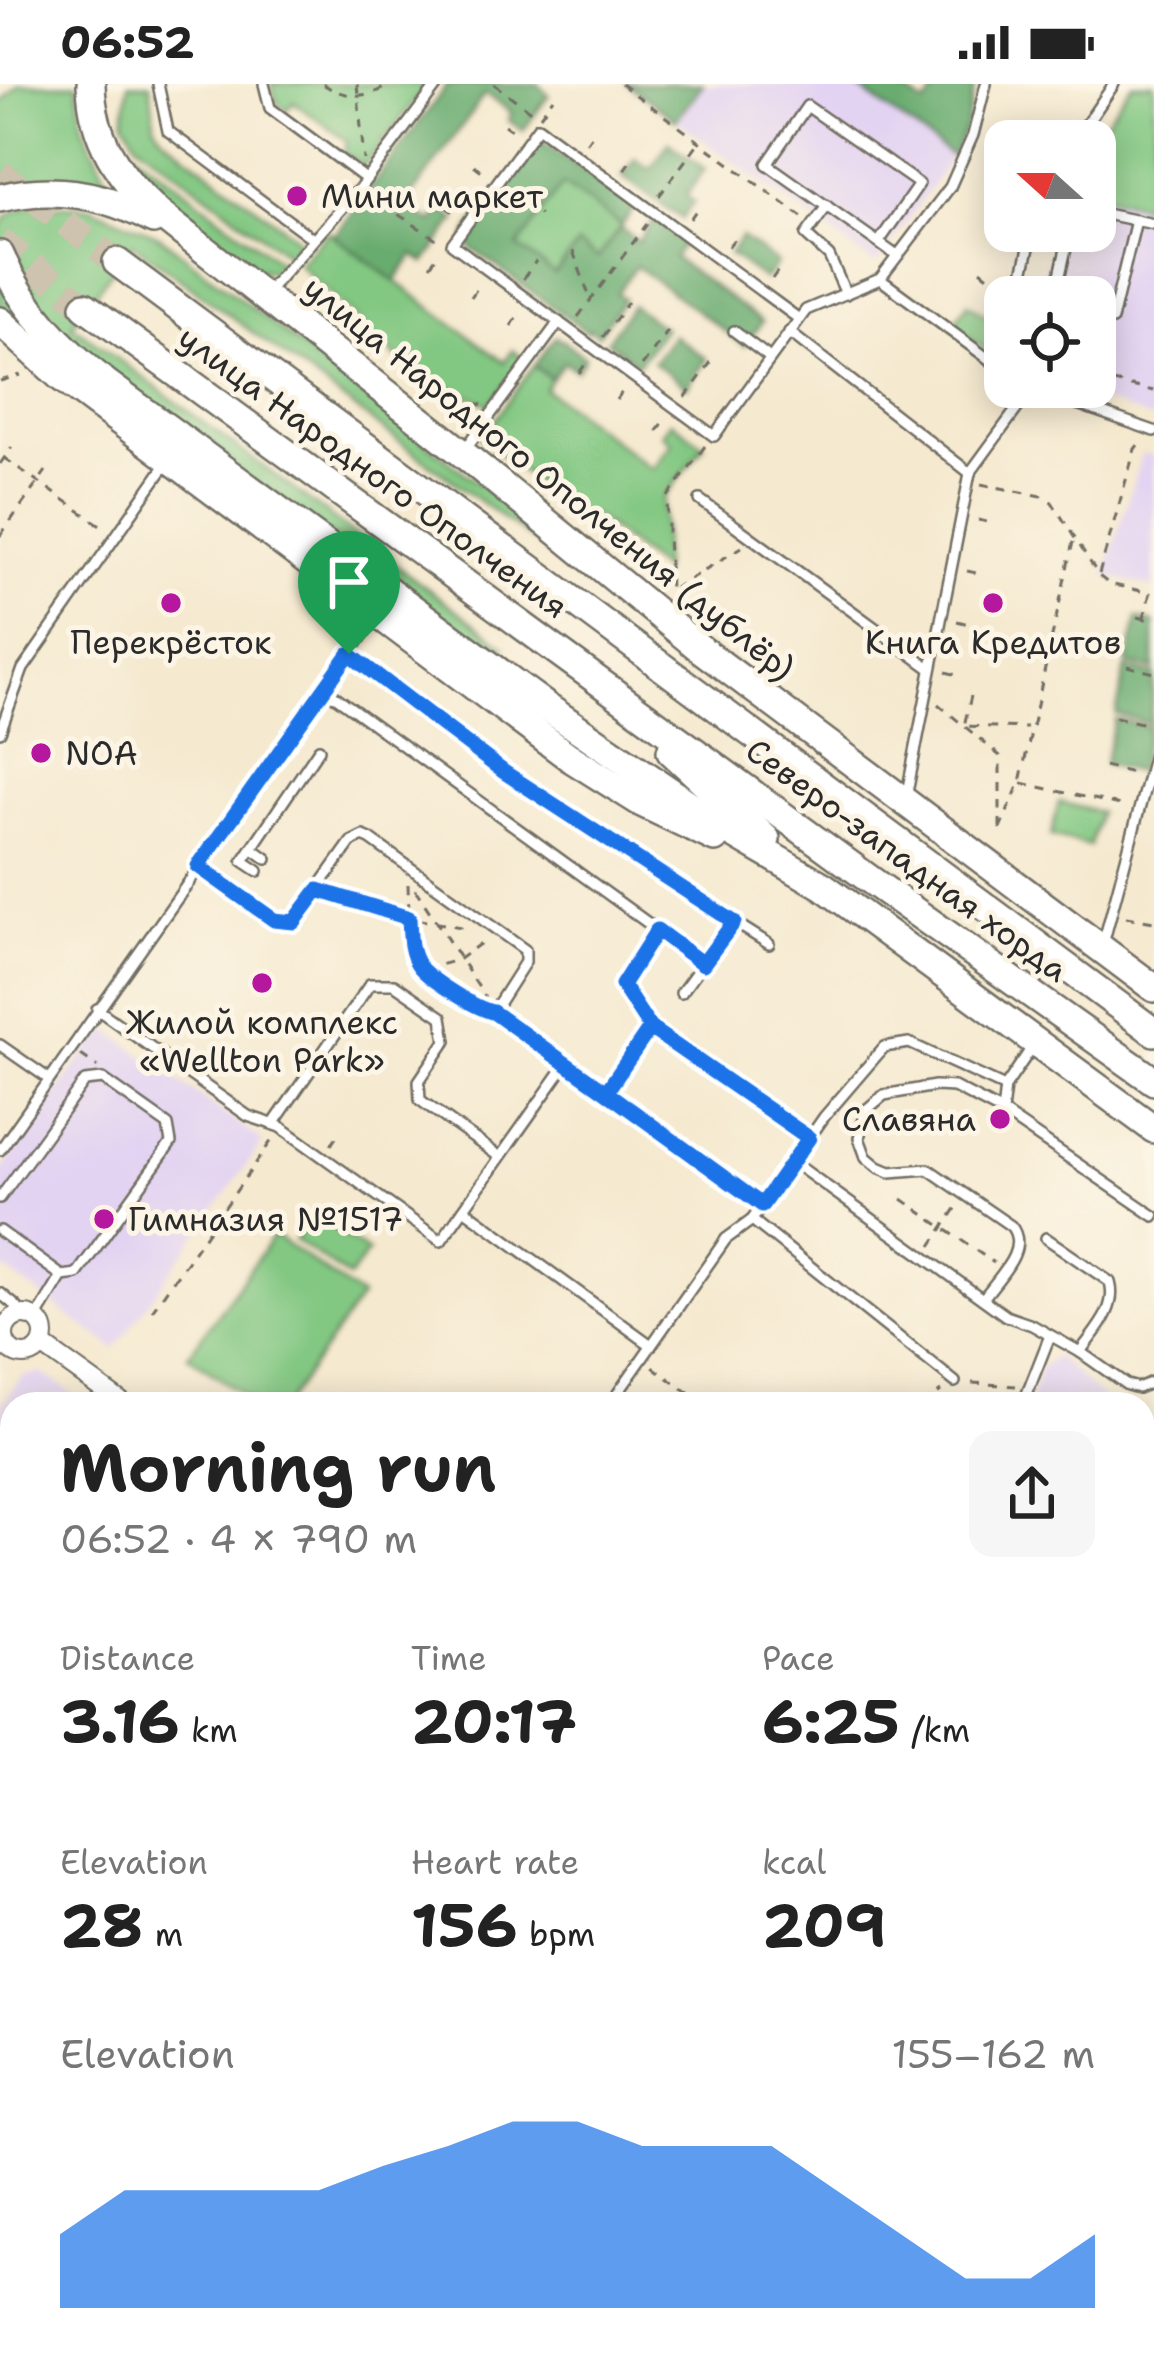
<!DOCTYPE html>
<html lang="en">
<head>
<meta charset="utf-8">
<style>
	body { margin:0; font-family:"Shantell Sans",sans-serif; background:#f6f6f6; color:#222; height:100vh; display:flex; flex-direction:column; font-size:45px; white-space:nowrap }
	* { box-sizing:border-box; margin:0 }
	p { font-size:39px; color:#767676 }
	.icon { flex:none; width:66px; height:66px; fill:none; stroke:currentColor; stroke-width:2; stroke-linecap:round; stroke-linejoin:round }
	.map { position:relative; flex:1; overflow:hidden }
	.sheet { position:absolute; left:0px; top:1308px; width:1155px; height:975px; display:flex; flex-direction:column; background:#fff; border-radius:36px 36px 0 0; box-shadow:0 6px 30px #0003 }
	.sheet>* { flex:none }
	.needle { width:78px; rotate:291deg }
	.tools { position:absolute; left:984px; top:36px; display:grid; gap:24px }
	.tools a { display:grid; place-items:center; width:132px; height:132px; border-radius:24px; background:#fff; box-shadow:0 6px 30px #0003; font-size:60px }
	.pin { position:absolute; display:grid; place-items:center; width:102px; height:102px; color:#fff; margin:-123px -51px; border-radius:50% 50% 50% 0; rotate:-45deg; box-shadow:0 0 12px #0007 }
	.pin .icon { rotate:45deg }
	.round { display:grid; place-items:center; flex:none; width:126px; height:126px; border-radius:24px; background:#f6f6f6 }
	.summary { display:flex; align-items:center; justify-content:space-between; height:204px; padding:0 60px }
	h1 { font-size:66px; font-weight:700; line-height:90px }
	.metrics { display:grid; grid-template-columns:repeat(3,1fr); gap:18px; height:204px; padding:12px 60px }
	.metrics div { display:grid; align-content:center }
	.metrics b { font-size:60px; font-weight:700 }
	.metrics small { font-size:33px; font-weight:400 }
	.metrics p { font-size:33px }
	.chart { height:336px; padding:24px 60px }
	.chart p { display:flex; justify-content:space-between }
	.chart svg { width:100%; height:216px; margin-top:12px; fill:#1a73e8; opacity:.7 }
	.status { display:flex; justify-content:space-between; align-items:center; height:84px; padding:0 60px; background:#fff; direction:ltr }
	.status svg { height:33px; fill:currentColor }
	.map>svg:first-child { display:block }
</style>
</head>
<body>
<div class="status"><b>06:52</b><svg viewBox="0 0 49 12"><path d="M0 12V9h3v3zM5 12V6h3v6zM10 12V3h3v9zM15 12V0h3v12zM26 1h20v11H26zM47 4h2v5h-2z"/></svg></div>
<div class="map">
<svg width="1154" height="2281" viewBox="0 0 1154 2281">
	<rect width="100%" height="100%" fill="#fcf5e5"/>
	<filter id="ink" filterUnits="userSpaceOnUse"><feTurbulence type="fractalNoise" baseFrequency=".00833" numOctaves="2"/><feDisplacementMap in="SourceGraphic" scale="24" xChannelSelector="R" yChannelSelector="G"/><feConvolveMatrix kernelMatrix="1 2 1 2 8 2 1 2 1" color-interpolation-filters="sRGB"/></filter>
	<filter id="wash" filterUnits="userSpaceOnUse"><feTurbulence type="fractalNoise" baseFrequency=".004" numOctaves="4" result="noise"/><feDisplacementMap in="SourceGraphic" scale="48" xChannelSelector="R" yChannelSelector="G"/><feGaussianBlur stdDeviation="2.7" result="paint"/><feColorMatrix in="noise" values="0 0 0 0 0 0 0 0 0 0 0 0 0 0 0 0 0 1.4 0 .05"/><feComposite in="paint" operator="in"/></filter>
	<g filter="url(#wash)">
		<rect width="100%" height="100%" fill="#f5e9cf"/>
		<g fill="#e3d3f2">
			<path d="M703,0h150l99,72 -73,106 -6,1 -197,-143z"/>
			<path d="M1154,0v336l-88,-33h29v-90h-58l19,-66h39v-38l21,5z"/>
			<path d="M1142,369l12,3v132l-49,-13z"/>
			<path d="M104,943l159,115 -148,207 -115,-83v-94z"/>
			<path d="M1056,1272l53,48h-79l10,-35z"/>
			<path d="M41,1289l48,31h-77v266l-12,-9v-256l23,-29z"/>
			<path d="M1143,1351l11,10v180l-11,39z"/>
			<path d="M12,1595v642l-12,-11v-614z"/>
			<path d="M36,2271h659l-25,10h-623z"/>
		</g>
		<g fill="#82c782" stroke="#567956" stroke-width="3">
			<path d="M19,0h58l6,42 28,60 -40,-4 -71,4v-82z"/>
			<path d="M128,0h22l5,41 8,12 133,100 3,7 -9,13 -153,-115 -13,-21z"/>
			<path d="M272,0h156l-64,82 -20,-13 3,-12 -53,-39 -7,8 -11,-8z"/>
			<path d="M1132,0h22v124l-59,-15v-52h-4z"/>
			<path d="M131,65l152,116 -6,7 -24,-3 -103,-83 -25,-31z"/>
			<path d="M563,99l59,43 -24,33 -42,16 -39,-28z"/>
			<path d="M34,120l57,3 68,29 413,320 -6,9 -434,-322 -60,82 433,321 -8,11 -236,-143 -261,-204v-84l11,-13z"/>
			<path d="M328,147l176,131 9,-12 11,9 -34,46 -80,-35 -112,-106z"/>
			<path d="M968,219l37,26v35l-53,-39z"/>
			<path d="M534,282l17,13 -6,10 107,80 20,-26 -10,-9 9,-13 33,24 -40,53 -2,72 -70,-56 -8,8 -103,-84z"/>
			<path d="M1059,718l40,10 -9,34 -39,-10z"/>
			<path d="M314,1130l54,38 -19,26 -54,-38z"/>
			<path d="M274,1151l87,62 -76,107h-30l-67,-48z"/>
			<path d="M864,2271h128l-20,10h-125z"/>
		</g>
		<g fill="#69ac70" stroke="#4a6c4e" stroke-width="3" fill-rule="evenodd">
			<path d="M448,0h90l11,11 -26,36 -15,-11 4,-7 -27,-19 -79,110 26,19 10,-13 14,10 -31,43 -11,-8 -19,26 -61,-45z"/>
			<path d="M627,0h76l-27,36z"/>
			<path d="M853,0h42l30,21 16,-21h34l-9,44 -14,28z"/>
			<path d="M540,56l96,66 -16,22 18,14 16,-22 30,22 -10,16 88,64 -17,24 -109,-80 -19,27 7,6 -26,36 -8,-6 -3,3 -116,-84 -5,-8 3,-10zM563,100l59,42 -24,32 -20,-14 -23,30 -37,-27z"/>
			<path d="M669,58l36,27 -19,26 8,7 -12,17 -60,-43 13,-18 15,11z"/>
			<path d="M741,153l36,26 -12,17 -36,-26z"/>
			<path d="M632,221l32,23 -26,36 -31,-23z"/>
			<path d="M673,251l34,24 -20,28 -34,-25z"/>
			<path d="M556,252l29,21 -9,13 -12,-8 -13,17 -17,-13z"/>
			<path d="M1137,535l17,4v47l-27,-6z"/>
			<path d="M1126,584l28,7 -4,48 -34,-9z"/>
			<path d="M1115,635l34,8 -11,45 -34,-8z"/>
			<path d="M1154,2100v181h-182l20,-10h151v-164z"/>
		</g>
	</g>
	<g filter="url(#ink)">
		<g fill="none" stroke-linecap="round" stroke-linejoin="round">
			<g stroke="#cdc3ae" stroke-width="27" stroke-dasharray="27 14" stroke-linecap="butt">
				<path d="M0,89l117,89"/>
				<path d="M0,157l85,65"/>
			</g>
			<defs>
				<g id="service">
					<path d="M158,0l10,47 144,107"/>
					<path d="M264,0l6,24 96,71"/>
					<path d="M1075,57l39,-57"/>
					<path d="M827,122l-21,29 23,21 17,38"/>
					<path d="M1095,128l59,12"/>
					<path d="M879,158l40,-58 -112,-78 -40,58 130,92"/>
					<path d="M880,195l125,92"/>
					<path d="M266,209l93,-104 79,-105"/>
					<path d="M1010,213l11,-15 12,-51"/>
					<path d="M1055,213l15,-66"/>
					<path d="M997,231l8,-12"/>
					<path d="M1095,232l17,4 24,-100"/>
					<path d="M799,235l-261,-192 -86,117 262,192 92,-126 74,-31 70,-92 23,-52 13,-51"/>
					<path d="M734,247l36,27"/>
					<path d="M789,248l181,141"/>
					<path d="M1028,303l126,44"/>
					<path d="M466,364l93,-126"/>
					<path d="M700,416l230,168"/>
					<path d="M325,605l378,274 31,-41 -230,-151 -155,-117"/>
					<path d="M0,648l23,-63 144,-206"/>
					<path d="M906,714l64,-325 63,-86"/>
					<path d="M252,764l15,11"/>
					<path d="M198,782l76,54 20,2 57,-80 12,-6 7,3 155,111v12l-32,50 269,194"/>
					<path d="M258,787l-15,-10 76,-112"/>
					<path d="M734,838l35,22"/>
					<path d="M657,846l-32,47 -3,7c13,49 143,123 187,154"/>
					<path d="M1103,860l51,-190"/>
					<path d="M681,909l22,-30"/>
					<path d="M97,925l151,107 33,11 160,114 125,-177"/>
					<path d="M0,961l49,34"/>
					<path d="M606,1008l44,-64"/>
					<path d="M1002,1028l3,-25 30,-44"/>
					<path d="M274,1039l96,-139h24l48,33 4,24 -27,40 1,19 80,57"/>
					<path d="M0,1066l377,-535"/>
					<path d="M793,1078l213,154 26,9 48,27 47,33 11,3 16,-7"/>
					<path d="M0,1114l85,-117 18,-2 65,46 3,18 -94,131 -15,2 -62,-45"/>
					<path d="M464,1125l187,136"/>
					<path d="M752,1136l72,-103 60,-70 25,-4 96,44"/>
					<path d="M1046,1154l64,44c8,27 -15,49 -30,70"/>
					<path d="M0,1209l17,14v9"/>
					<path d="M983,1215c14,-21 47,-49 28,-73l-83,-57 -38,3 -12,-5 -12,-10 -7,-19 7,-28 18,-15 51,-9 19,1 48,25 152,104"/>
					<path d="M36,1235l26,-43"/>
					<path d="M618,1309l108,-154 26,-19 203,162"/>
					<path d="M1023,1320l26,-66"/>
					<path d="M1143,1404l11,2"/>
					<path d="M0,1488l12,9"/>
					<path d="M1143,1512l11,-42"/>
					<path d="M1143,1644l11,-41"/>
					<path d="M1143,1760l9,9 -2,49 4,7"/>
					<path d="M0,1995l12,-17"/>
					<path d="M1143,2006l11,6"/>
					<path d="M0,2030l12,9"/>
					<path d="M0,2139l12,-15"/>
					<path d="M66,2271l14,10"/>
					<path d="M661,2271l4,10"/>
					<path d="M472,2281l8,-10"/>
				</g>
				<g id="minor">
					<circle cx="24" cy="1251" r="20"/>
					<path d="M42,1261l82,59"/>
					<path d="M1143,1850l11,17"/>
				</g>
				<g id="tertiary">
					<path d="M1143,1973l11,-16"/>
					<path d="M781,2281l19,-10"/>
				</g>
				<g id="secondary">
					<path d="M91,0c1,54 28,94 67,129l304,240 240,197 452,338"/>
					<path d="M0,114c53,-13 105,-4 153,22"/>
					<path d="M0,171c23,54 62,94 107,129l441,324 177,121 98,57 331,243"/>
					<path d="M117,178l1037,770"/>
					<path d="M85,222l791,578 278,197"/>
					<path d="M0,237l62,57 507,379 73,46 73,35"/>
					<path d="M671,667l95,88"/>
				</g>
			</defs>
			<use href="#service" stroke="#726e64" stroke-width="14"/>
			<use href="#minor" stroke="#726e64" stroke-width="22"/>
			<use href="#tertiary" stroke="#726e64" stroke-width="28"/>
			<use href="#secondary" stroke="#726e64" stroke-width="32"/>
			<g stroke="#726e64" stroke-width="3" stroke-dasharray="9 9" stroke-linecap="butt">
				<path d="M323,0c21,14 45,16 67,0"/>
				<path d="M357,0l7,76"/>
				<path d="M494,0l42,31"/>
				<path d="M621,0l181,133"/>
				<path d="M540,32l13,-18"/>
				<path d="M504,41l13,9"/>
				<path d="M586,59l10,-14"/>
				<path d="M474,81l13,10"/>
				<path d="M624,86l9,-13"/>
				<path d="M510,107l30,24"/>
				<path d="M368,111l73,47"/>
				<path d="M659,112l40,-54"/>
				<path d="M445,122l13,10"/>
				<path d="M690,135l9,-13"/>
				<path d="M728,163l10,-13"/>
				<path d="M573,167l17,47"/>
				<path d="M430,182l9,-13"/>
				<path d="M981,186l12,10"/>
				<path d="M523,195l13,-18"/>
				<path d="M772,195l9,-13"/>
				<path d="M471,213l9,-13"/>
				<path d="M578,233l69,-93"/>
				<path d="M511,242l9,-13"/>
				<path d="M350,247l5,-6"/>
				<path d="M603,253l25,-35"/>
				<path d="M642,282l26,-35"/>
				<path d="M579,289l10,-14"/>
				<path d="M1095,294l59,13"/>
				<path d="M410,295l72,26"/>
				<path d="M0,297l21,-6"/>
				<path d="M685,314l26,-36"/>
				<path d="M616,316l10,-13"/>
				<path d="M657,347l10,-13"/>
				<path d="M705,362l-38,52 3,93 72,-44"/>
				<path d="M4,374l102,71"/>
				<path d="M0,380l12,-17"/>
				<path d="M981,400l61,12 10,6 47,74 10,8 41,9 -6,25"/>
				<path d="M978,436l14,3"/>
				<path d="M0,452l46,-65"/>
				<path d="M967,487l14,3"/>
				<path d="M1099,490l36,-125 6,-8"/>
				<path d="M1138,533l16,4"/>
				<path d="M957,537l12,3"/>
				<path d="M1127,582l27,7"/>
				<path d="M946,588l11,3"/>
				<path d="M971,612l-7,30 63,2"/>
				<path d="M938,620l62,52v71"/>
				<path d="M1115,633l39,9"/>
				<path d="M1104,682l33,8"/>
				<path d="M1022,699l102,23"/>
				<path d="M1000,745l20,-47 54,-245"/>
				<path d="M408,800c3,86 2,77 72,125"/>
				<path d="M415,805l70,108"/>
				<path d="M331,810l78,24 58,10"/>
				<path d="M1126,833l28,5"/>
				<path d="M424,885l34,-9 27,-20"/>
				<path d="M81,971l17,12"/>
				<path d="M331,1061l10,-15"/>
				<path d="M902,1115l92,64"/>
				<path d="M931,1162l28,-42"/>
				<path d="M152,1227l120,-171"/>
				<path d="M653,1283l51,37"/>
				<path d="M972,1299l44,3"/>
				<path d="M923,1320l18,-13"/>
				<path d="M0,1869l12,1"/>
				<path d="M1147,1936l7,-12"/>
				<path d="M1143,2060l11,8"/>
				<path d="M0,2241l12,12"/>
				<path d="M31,2271l10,10"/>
				<path d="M1126,2271l13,10"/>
				<path d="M733,2281l27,-10"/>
				<path d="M825,2281l19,-10"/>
				<path d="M927,2281l15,-10"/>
			</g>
			<use href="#service" stroke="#fff" stroke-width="9"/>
			<use href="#minor" stroke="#fff" stroke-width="18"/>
			<use href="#tertiary" stroke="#fff" stroke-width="24"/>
			<use href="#secondary" stroke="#fff" stroke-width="27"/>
		</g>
	</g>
	<g fill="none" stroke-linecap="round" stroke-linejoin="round" filter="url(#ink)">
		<defs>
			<path id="route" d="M349,570l-151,212 76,54 20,2 24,-32 91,28c1,16 0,34 10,48 10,13 57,43 74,46l113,80 44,-64 159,110 -47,67 -156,-113 44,-64 -28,-43 35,-55 46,34 31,-42 -230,-150 -155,-118"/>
		</defs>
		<use href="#route" stroke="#fff" stroke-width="24"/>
		<use href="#route" stroke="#1a73e8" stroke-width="15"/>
	</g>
	<g fill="#b5179e" stroke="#fcf5e5" stroke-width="4.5">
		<circle cx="297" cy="112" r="12"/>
		<circle cx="171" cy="519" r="12"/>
		<circle cx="993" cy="519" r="12"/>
		<circle cx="41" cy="669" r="12"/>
		<circle cx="262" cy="899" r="12"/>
		<circle cx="1000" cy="1035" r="12"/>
		<circle cx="104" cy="1135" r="12"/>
	</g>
	<g text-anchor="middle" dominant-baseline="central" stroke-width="10" stroke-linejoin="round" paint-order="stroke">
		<g font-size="33" fill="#2b2b2b" stroke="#fcf5e5" text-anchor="start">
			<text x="321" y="112">Мини маркет</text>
			<text x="171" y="558" text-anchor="middle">Перекрёсток</text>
			<text x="993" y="558" text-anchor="middle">Книга Кредитов</text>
			<text x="65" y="669">NOA</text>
			<text x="262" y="938" text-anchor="middle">Жилой комплекс<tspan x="262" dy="38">«Wellton Park»</tspan></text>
			<text x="976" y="1035" text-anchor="end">Славяна</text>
			<text x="128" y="1135">Гимназия №1517</text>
		</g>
		<g font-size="33" fill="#2b2b2b" stroke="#fcf5e5">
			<text transform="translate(373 388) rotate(36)">улица Народного Ополчения</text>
			<text transform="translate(549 394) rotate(39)">улица Народного Ополчения (дублёр)</text>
			<text transform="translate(907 776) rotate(36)">Северо-западная хорда</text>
		</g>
	</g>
</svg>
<div class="tools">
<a><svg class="needle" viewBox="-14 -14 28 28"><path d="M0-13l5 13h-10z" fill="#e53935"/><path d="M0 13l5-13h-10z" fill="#767676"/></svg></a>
<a><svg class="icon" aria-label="locate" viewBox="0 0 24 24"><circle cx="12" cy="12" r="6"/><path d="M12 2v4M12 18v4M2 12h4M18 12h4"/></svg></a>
</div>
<div class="pin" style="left:349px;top:570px;background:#1e9e55"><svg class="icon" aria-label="arrive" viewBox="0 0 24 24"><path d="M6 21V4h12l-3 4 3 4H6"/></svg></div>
<section class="sheet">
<div class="summary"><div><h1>Morning run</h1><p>06:52 · 4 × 790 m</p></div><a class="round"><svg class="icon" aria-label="share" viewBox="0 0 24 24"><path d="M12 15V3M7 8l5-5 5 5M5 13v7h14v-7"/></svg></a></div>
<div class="metrics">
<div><p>Distance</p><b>3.16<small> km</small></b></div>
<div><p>Time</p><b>20:17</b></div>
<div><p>Pace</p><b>6:25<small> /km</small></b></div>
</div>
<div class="metrics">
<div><p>Elevation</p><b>28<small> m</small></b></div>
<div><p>Heart rate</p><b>156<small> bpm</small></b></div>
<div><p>kcal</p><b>209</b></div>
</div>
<div class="chart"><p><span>Elevation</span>155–162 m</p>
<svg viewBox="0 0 160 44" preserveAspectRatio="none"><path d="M0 44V29L10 20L20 20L30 20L40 20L50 15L60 11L70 6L80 6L90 11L100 11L110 11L120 20L130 29L140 38L150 38L160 29V44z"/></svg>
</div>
</section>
</div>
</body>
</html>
